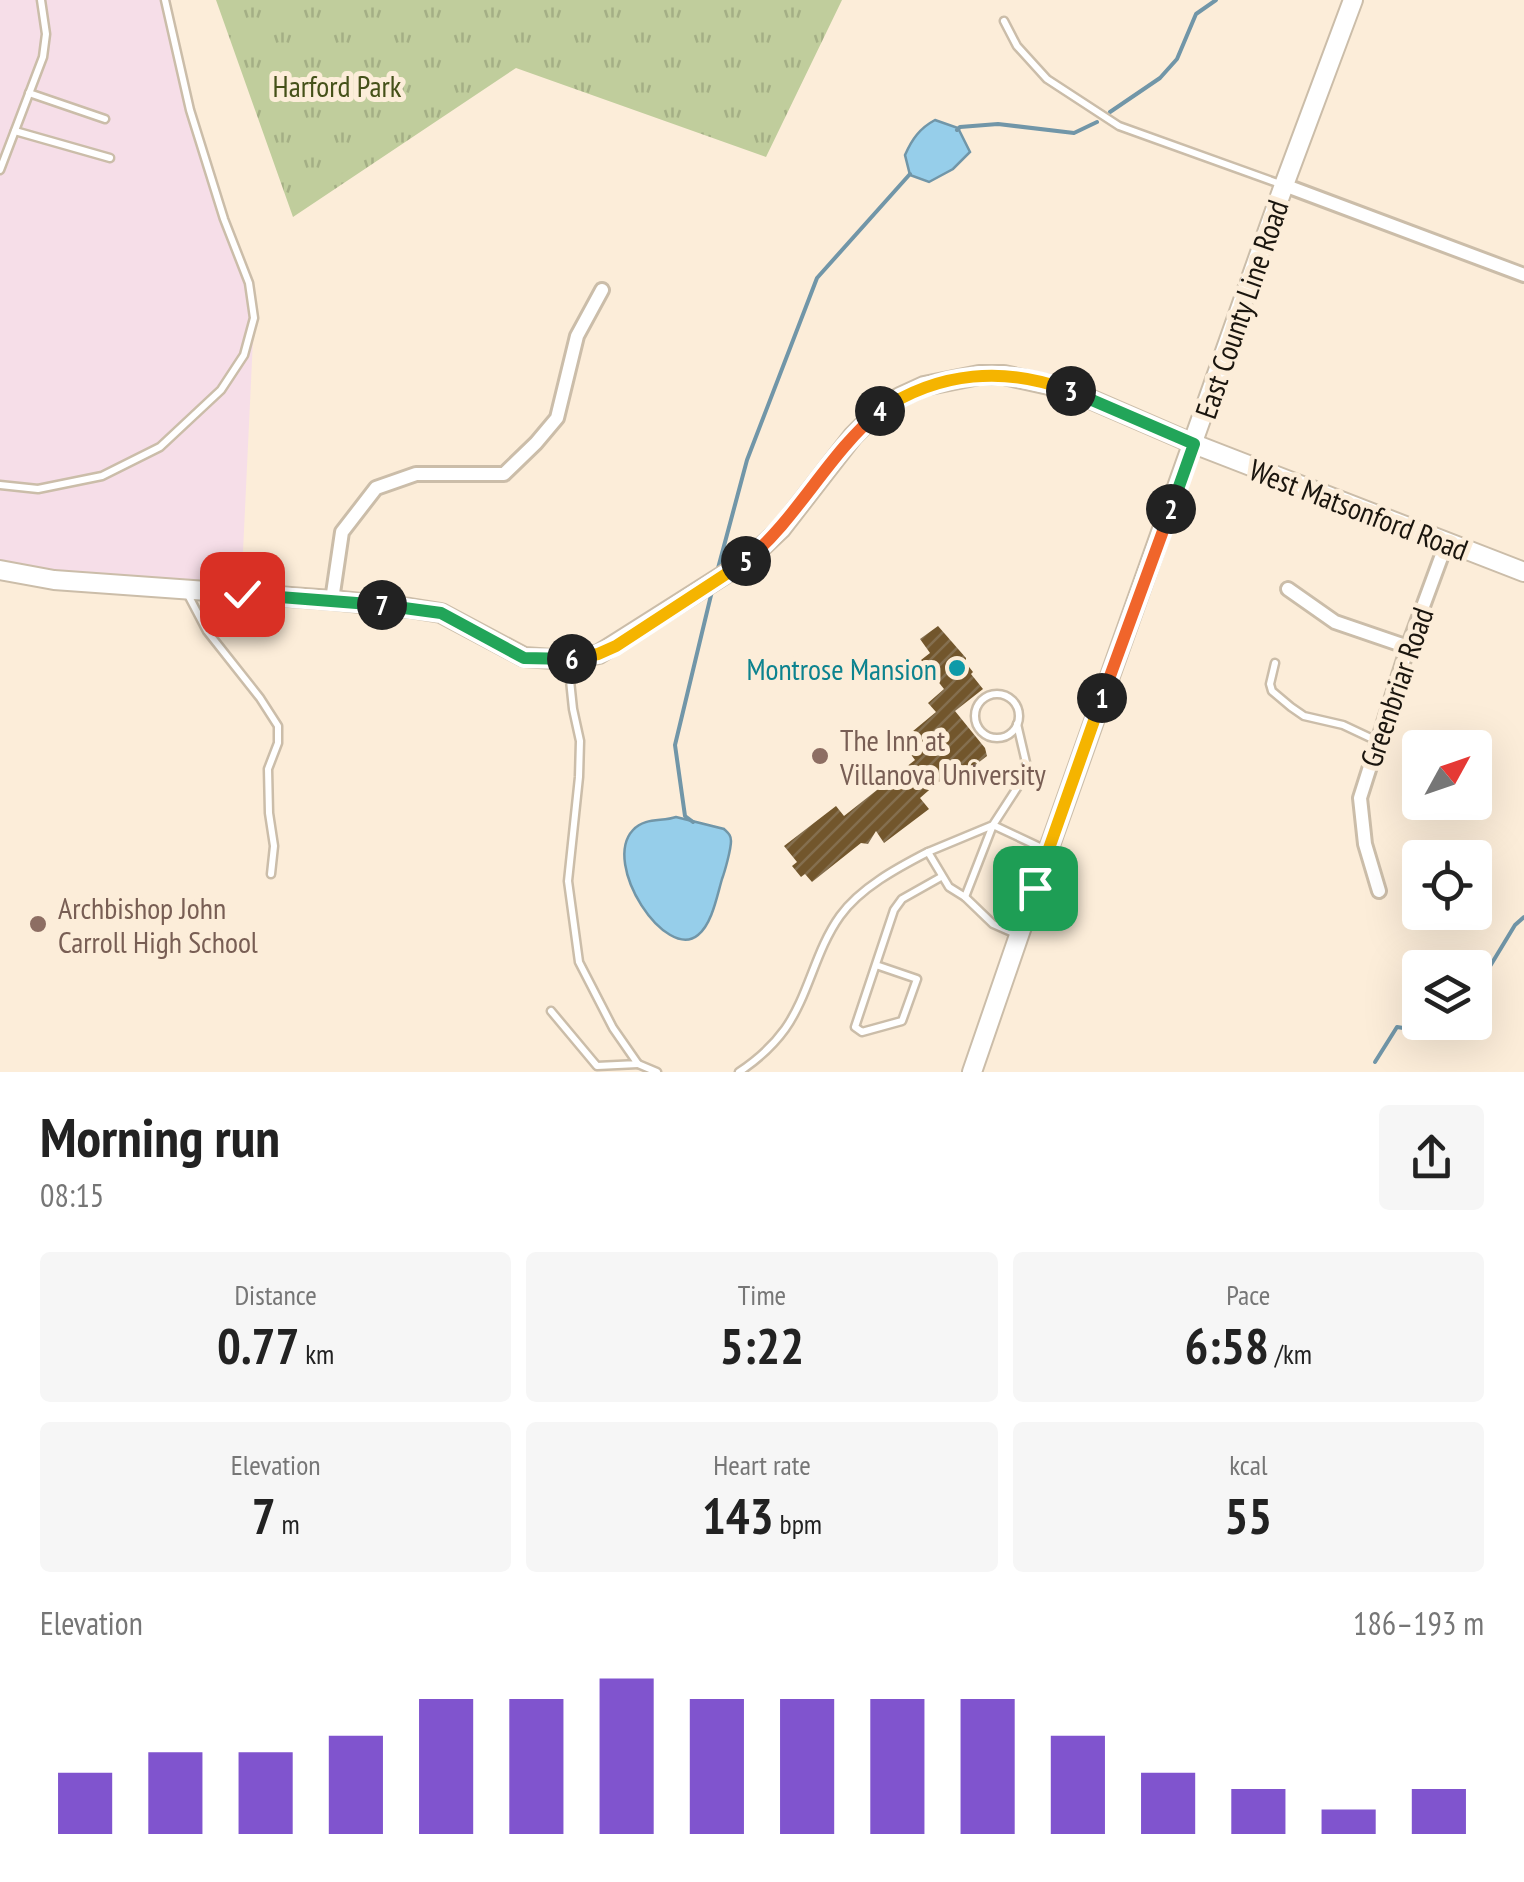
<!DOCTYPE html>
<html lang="en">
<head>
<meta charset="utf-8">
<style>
	body { margin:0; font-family:"PT Sans Narrow",sans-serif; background:#f6f6f6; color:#222; height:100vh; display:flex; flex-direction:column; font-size:38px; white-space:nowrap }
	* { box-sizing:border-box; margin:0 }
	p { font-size:32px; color:#767676 }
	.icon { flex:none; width:55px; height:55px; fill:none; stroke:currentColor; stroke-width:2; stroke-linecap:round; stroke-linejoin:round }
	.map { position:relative; height:1072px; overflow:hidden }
	.sheet { display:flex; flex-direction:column; background:#fff; flex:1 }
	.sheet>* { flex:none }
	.needle { width:65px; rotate:50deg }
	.controls { position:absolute; left:1402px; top:730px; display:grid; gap:20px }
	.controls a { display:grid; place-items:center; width:90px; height:90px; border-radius:10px; background:#fff; box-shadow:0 10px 40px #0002; font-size:50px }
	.pin { position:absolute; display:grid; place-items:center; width:85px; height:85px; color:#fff; margin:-42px; border-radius:20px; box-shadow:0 5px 15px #0006 }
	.km { position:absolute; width:50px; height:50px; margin:-25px; border-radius:50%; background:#222; color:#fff; font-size:28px; line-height:50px; text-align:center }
	.round { display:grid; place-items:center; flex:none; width:105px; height:105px; border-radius:10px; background:#f6f6f6 }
	.summary { display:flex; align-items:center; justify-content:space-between; height:170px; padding:0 40px }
	h1 { font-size:55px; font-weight:700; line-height:75px }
	.figures { display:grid; grid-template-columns:repeat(3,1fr); gap:15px; height:170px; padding:10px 40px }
	.figures div { display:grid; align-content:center; border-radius:10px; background:#f6f6f6; text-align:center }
	.figures b { font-size:50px; font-weight:700 }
	.figures small { font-size:28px; font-weight:400 }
	.figures p { font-size:28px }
	.chart { height:280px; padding:20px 40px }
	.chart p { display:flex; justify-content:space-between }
	.chart svg { width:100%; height:180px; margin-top:10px; stroke:#8054ce; stroke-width:6 }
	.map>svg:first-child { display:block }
</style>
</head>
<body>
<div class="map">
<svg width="1524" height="1072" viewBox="0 0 1524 1072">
	<defs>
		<pattern id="grass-tufts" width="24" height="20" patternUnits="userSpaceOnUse" patternTransform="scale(2.5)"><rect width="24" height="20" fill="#c0cd9c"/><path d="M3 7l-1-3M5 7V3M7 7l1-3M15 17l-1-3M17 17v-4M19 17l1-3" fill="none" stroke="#a4af85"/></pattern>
		<pattern id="building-hatch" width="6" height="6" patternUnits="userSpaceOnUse" patternTransform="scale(2.5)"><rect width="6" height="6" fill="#72562c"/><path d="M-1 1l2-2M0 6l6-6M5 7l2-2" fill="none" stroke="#846f4f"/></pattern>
	</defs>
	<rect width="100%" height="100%" fill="#fcedd9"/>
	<path fill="#f6dee8" d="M0,0h171l-2,16 21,93 34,110 25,64 5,35 -13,276 -241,-24z"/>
	<path fill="url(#grass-tufts)" d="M216,0h626l-76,157 -250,-89 -223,149z"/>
	<g fill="#96ceea" stroke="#7196a8" stroke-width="2.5">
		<path d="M935,120l23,8 12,24 -17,17 -24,13 -19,-7 -5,-20c7,-16 15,-27 30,-35z"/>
		<path d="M676,817l48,12c4,4 7,6 7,12 0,8 -6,30 -9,38 -5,17 -10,45 -24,56 -32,27 -97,-71 -65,-105 12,-13 29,-8 43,-13z"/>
	</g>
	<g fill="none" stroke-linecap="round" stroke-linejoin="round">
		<g stroke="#7196a8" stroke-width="4">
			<path d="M1110,112l50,-34 17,-19 19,-45 20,-14"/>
			<path d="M957,130l3,-3 38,-3 76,9 23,-11"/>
			<path d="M717,572l30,-112 70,-182 93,-104"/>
			<path d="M693,822l-8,-6 -10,-71 37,-154"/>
			<path d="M1475,991l40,-66 9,-8"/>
			<path d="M1375,1062l22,-35 51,8 8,-13"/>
		</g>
	</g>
	<path fill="url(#building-hatch)" d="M938,626l28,32v5l7,9 -2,2 12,15 -28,22 30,37 2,8 -35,27 -6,-6 -10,7 -16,14 9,11 -45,34 -8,-12 -8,13 -7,-1 -49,39 -7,-8 -4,3 -9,-11 5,-4 -13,-16 52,-40 8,10 71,-56 -14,-19 35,-29 -8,-9 16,-14 -23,-29 9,-7 -10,-14z"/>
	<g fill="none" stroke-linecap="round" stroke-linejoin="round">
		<defs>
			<g id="lane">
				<path d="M1004,21l13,25 30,33 72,47 164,59"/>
				<path d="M29,93l76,26"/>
				<path d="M15,131l95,27"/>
				<path d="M0,170l43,-113 3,-23 -5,-34"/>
				<path d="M0,485l38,4 64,-13 58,-29 61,-57 23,-35 10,-37 -5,-35 -25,-64 -34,-109 -25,-110"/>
				<path d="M186,591l21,40 53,67 18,28v17l-10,26 1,44 5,33 -3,28"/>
				<path d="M1275,663l-5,21 2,7 19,16 13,9 39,9 34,16"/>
				<circle cx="997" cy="716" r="22"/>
				<path d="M1017,724l11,47 -35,54 -28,72 -16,-10 -21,-35 65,-27 53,25"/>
				<path d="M965,897l28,27 25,11"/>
				<path d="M876,965l41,14 -15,42 -40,11 -7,-5 39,-117 8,-11 39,-22"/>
				<path d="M551,1011l46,55 41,-2 -25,-36 -34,-66 -11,-81 11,-104 1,-36 -7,-32 -5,-48"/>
				<path d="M638,1064l19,8"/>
				<path d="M739,1072c18,-12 33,-25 46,-43 24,-34 30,-78 55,-113 20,-28 57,-48 88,-64"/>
			</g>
			<g id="street">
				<path d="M1284,185l240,90"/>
				<path d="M1288,589l47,33 73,25"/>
				<path d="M332,600l10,-68 34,-44 40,-14h88l32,-31 21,-25 20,-82 25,-46"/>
				<path d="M1379,891l-14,-47 -5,-46 48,-151 38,-103"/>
			</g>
			<g id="secondary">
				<path d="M0,570l54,10 278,20 78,8 31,5 83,44 44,3 31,-6 150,-95 32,-30 72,-93 23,-23 24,-16 24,-11 55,-11h25l63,14 127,55 330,128"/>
				<path d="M972,1072l76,-221 236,-666 69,-185"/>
			</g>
		</defs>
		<use href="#lane" stroke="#cbbda9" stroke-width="11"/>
		<use href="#street" stroke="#cbbda9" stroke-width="18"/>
		<use href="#secondary" stroke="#cbbda9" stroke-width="22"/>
		<use href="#lane" stroke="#fff" stroke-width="6"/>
		<use href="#street" stroke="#fff" stroke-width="12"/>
		<use href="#secondary" stroke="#fff" stroke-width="18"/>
	</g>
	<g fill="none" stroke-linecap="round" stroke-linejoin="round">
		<defs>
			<path id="split-1" d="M1035,888l67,-190"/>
			<path id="split-2" d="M1102,698l69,-189"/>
			<path id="split-3" d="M1071,391l123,53 -23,65"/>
			<path id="split-4" d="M880,411c59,-40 125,-45 191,-20"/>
			<path id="split-5" d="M746,561c52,-43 82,-107 134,-150"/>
			<path id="split-6" d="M572,659l26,-5 18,-8 130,-85"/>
			<path id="split-7" d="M382,605l59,8 83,45 48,1"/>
			<path id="split-8" d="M242,594l140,11"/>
		</defs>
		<use href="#split-1" stroke="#fff" stroke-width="20"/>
		<use href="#split-2" stroke="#fff" stroke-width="20"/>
		<use href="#split-3" stroke="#fff" stroke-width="20"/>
		<use href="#split-4" stroke="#fff" stroke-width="20"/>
		<use href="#split-5" stroke="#fff" stroke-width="20"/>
		<use href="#split-6" stroke="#fff" stroke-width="20"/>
		<use href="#split-7" stroke="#fff" stroke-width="20"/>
		<use href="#split-8" stroke="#fff" stroke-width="20"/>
		<use href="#split-1" stroke="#f5b400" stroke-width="12"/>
		<use href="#split-2" stroke="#f0652b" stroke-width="12"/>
		<use href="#split-3" stroke="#22a559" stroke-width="12"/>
		<use href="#split-4" stroke="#f5b400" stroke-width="12"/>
		<use href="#split-5" stroke="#f0652b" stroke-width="12"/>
		<use href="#split-6" stroke="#f5b400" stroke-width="12"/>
		<use href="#split-7" stroke="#22a559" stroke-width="12"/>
		<use href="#split-8" stroke="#22a559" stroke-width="12"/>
	</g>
	<circle fill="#0f9aa8" stroke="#fcedd9" stroke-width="4" cx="957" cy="668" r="10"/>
	<g fill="#8d6e63" stroke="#fcedd9" stroke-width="4">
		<circle cx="820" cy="756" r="10"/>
		<circle cx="38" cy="924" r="10"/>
	</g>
	<g text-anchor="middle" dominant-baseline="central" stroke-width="10" stroke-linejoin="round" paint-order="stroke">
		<g font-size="30" fill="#455119" stroke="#fcedd9">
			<text x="337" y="85">Harford Park</text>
		</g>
		<g font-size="30" fill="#1a150e" stroke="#fcedd9">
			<text transform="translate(1241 309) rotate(-71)">East County Line Road</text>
			<text transform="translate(1359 509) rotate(21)">West Matsonford Road</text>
			<text transform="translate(1396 687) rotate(-71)">Greenbriar Road</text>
		</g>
		<g font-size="30" fill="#0d838f" stroke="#fcedd9" text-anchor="end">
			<text x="937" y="668">Montrose Mansion</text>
		</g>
		<g font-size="30" fill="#785e54" stroke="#fcedd9" text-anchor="start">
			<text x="840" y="739">The Inn at<tspan x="840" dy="34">Villanova University</tspan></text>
			<text x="58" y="907">Archbishop John<tspan x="58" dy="34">Carroll High School</tspan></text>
		</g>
	</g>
</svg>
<div class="controls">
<a><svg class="needle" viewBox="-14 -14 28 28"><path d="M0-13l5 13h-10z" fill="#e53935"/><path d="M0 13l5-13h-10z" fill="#767676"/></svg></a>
<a><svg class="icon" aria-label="locate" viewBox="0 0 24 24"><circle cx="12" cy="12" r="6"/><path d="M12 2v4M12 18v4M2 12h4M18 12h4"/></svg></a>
<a><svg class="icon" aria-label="layers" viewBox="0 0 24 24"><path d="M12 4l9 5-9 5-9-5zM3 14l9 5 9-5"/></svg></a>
</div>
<div class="pin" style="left:1035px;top:888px;background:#1e9e55"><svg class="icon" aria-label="arrive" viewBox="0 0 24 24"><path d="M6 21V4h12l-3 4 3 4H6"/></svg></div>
<div class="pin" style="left:242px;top:594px;background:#d93025"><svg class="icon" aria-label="check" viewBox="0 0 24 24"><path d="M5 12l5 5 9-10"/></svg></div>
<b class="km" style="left:1102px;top:698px">1</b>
<b class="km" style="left:1171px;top:509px">2</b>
<b class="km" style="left:1071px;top:391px">3</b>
<b class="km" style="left:880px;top:411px">4</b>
<b class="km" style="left:746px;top:561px">5</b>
<b class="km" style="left:572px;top:659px">6</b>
<b class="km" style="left:382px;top:605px">7</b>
</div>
<section class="sheet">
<div class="summary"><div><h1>Morning run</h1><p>08:15</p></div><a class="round"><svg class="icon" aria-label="share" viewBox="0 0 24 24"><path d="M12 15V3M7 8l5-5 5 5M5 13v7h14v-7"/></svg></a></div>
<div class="figures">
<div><p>Distance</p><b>0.77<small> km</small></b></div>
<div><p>Time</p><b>5:22</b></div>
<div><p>Pace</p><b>6:58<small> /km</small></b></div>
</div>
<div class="figures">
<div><p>Elevation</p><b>7<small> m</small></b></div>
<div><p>Heart rate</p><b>143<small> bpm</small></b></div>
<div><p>kcal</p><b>55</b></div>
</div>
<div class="chart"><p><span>Elevation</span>186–193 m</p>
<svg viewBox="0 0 160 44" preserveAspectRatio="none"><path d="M5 44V29M15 44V24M25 44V24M35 44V20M45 44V11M55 44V11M65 44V6M75 44V11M85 44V11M95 44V11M105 44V11M115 44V20M125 44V29M135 44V33M145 44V38M155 44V33"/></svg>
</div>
</section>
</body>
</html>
